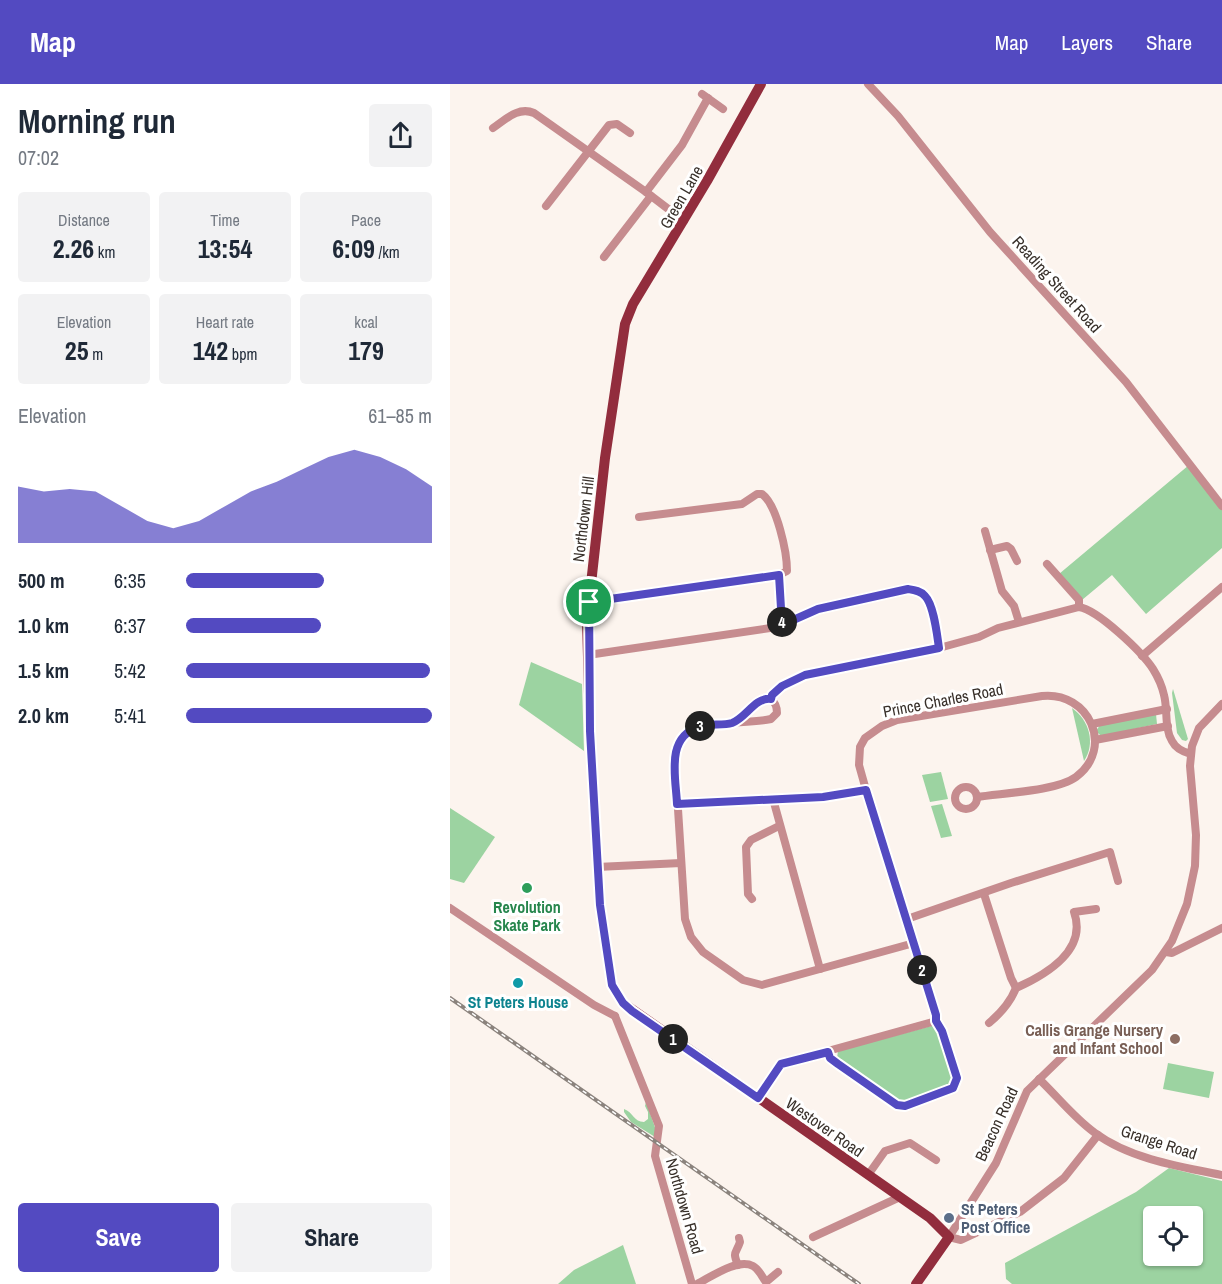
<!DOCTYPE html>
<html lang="en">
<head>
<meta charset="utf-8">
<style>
	body { margin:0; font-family:"Archivo Narrow",sans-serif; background:#f2f2f3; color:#1f2937; height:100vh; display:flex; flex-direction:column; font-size:22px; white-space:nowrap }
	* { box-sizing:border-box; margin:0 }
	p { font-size:20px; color:#747a83 }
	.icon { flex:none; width:33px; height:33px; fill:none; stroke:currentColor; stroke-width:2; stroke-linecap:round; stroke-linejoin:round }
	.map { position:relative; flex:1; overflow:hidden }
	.side { display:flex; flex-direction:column; background:#fff; width:450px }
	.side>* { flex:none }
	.fabs { position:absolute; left:693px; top:1122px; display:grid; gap:12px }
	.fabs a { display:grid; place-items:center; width:60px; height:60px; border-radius:6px; background:#fff; box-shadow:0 2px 4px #0004; font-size:30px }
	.pin { position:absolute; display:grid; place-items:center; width:51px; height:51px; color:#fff; margin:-26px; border:3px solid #fff; border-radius:50%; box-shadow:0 2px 6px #0007 }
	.km { position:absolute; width:30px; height:30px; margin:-15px; border-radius:50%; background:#222; color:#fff; font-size:16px; line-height:30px; text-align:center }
	.round { display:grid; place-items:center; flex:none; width:63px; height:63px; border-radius:6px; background:#f2f2f3 }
	.summary { display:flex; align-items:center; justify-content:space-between; height:102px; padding:0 18px }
	h1 { font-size:33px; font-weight:800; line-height:45px }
	.metrics { display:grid; grid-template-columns:repeat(3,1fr); gap:9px; height:102px; padding:6px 18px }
	.metrics div { display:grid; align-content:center; border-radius:6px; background:#f2f2f3; text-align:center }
	.metrics b { font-size:26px; font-weight:800 }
	.metrics small { font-size:16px; font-weight:400 }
	.metrics p { font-size:16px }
	.chart { height:168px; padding:12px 18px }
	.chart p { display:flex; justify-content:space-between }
	.chart svg { width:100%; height:108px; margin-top:6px; fill:#534ac1; opacity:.7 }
	.primary-button { display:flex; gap:12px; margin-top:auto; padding:12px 18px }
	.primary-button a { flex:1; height:69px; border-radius:6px; background:#534ac1; color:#fff; font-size:24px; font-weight:800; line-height:69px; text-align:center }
	.primary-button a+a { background:#f2f2f3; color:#1f2937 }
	ul { padding:0 18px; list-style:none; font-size:20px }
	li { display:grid; grid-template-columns:96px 72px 1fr; align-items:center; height:45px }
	li i { height:15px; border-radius:8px; background:#534ac1 }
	header { display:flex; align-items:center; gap:36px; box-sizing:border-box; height:84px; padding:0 30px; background:#534ac1; color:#fff }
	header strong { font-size:28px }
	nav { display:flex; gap:33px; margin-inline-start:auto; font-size:21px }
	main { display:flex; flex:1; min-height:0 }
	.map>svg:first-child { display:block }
</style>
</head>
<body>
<header>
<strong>Map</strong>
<nav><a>Map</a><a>Layers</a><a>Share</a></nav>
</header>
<main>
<section class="side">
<div class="summary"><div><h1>Morning run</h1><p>07:02</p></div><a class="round"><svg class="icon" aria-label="share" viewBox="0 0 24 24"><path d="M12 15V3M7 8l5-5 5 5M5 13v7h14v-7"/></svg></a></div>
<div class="metrics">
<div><p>Distance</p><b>2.26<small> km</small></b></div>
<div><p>Time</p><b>13:54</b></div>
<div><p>Pace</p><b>6:09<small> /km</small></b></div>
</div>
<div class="metrics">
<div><p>Elevation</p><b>25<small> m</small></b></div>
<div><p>Heart rate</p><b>142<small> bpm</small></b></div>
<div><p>kcal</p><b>179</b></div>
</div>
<div class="chart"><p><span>Elevation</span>61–85 m</p>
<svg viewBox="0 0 160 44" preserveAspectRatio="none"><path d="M0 44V21L10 23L20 22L30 23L40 29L50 35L60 38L70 35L80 29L90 23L100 19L110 14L120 9L130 6L140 9L150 14L160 21V44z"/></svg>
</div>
<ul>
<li><b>500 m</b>6:35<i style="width:56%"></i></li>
<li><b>1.0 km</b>6:37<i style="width:55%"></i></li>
<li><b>1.5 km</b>5:42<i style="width:99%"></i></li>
<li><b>2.0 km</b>5:41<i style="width:100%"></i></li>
</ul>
<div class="primary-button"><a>Save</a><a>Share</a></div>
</section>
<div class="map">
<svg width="772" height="1200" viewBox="0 0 772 1200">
	<rect width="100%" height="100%" fill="#fcf4ee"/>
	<g fill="#9cd3a1" fill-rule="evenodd">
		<path d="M739,381l33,44v39l-76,66 -34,-39 -30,25 -23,-26z"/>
		<path d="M81,578l51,22 2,67 -65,-46z"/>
		<path d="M723,605l15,50 -2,2 -4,-1 -5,-7 -5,-40z"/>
		<path d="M622,624c17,12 24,35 12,53z"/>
		<path d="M706,630l1,10 -56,12 -5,-5 4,-6z"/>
		<path d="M491,688l7,27 -18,3 -8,-27z"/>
		<path d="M492,720l10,32 -11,2 -10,-32z"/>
		<path d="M0,724l45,29 -31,46 -14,-4z"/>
		<path d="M485,941l2,1 18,50 -3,7 -51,20 -64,-45 1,-7z"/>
		<path d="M718,979l46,9 -5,26 -46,-9z"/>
		<path d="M196,1018l10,28 -1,7 -24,-15 -7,-10v-3c9,3 10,13 20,13l4,-3v-7l-3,-6z"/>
		<path d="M719,1084l53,13v103h-210l-6,-5 -1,-16 131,-71zM704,1132h38v40h-38z"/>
		<path d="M173,1161l13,39h-78l16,-14z"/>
	</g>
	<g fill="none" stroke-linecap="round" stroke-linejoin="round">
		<g stroke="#c68c8f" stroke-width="8">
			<path d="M418,0l30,32 92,116 136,150 96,124"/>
			<path d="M252,10l21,15"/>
			<path d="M43,44c12,-8 25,-22 41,-15l112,79 38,29"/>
			<path d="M196,108l36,-47 26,-47"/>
			<path d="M96,122l63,-81 8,-1 13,9"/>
			<path d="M154,173l47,-61"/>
			<path d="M535,447l17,60 12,15 5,16"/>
			<path d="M540,466l17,-4 4,3 6,12"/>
			<path d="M597,480l32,36v7"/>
			<path d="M139,518l190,-27 8,-4c0,-19 -10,-66 -25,-77h-5l-15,10 -103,13"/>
			<path d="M332,541l36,-16 89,-20c7,1 14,2 18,7 9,9 12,39 14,52"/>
			<path d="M138,571l189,-28 5,-2v-7l-3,-43"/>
			<path d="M692,572l80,-69"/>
			<path d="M321,615c5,4 6,8 6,14l-6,6c-34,8 -96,-7 -96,43l10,157 6,18 12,15 40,28 19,5 152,-42"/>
			<path d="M321,615l1,-4 10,-9 23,-11 134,-27 40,-11 19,-9 81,-21c19,3 63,45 74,62 5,8 9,17 11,26 4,15 0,33 8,46 4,8 11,11 19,13"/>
			<path d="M282,639l29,-23 10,-1"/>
			<path d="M642,640l75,-15"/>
			<path d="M645,656l73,-14"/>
			<circle cx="516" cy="714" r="11"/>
			<path d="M323,715l47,170"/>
			<path d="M227,720l146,-7 43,-7"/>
			<path d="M147,783l84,-4"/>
			<path d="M534,810l27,84 5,10"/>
			<path d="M302,815l-4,-5 -2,-47 5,-7 28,-14"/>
			<path d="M0,824l144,97 21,11"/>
			<path d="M457,835l104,-36 99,-31 8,29"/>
			<path d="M716,868l6,1 50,-25"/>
			<path d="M165,932l44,110 -4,30 37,128"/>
			<path d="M486,937v-6l-70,-225 -7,-25 1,-18 5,-9 17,-12 15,-6 145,-24c47,-5 73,52 34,81 -19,14 -74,16 -99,20"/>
			<path d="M539,939c12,-10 21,-20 27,-35 29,-13 72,-37 58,-76l22,-3"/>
			<path d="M378,968l2,6 8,6 59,41 8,1 48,-19 4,-9 -15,-47 -6,-10"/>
			<path d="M589,995c19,18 35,39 56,54 35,26 86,34 127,42"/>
			<path d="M308,1014l23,-34 155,-43"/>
			<path d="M648,1051l-34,43 -44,34 -59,28 -12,-3 47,-74 31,-72 125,-121 20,-29 15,-37 8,-38 1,-31 -6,-69 2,-20 7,-18 23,-24"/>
			<path d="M418,1091l17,-24 25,-8 26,17"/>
			<path d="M363,1153l87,-40"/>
			<path d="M288,1181c-6,-14 -2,-11 2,-23l-1,-4"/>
			<path d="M247,1200c14,-7 40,-26 56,-18 6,3 9,11 13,16l12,-10"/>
		</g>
		<path stroke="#922d3d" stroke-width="10" d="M311,0l-54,97 -74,123 -8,20 -20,134 -18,162 3,111 10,174 12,80 11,18 307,215 19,19 -33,47"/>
		<defs>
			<path id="rail" d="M0,914l409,286"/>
		</defs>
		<use href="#rail" stroke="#8b837d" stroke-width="4"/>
		<use href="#rail" stroke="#fff" stroke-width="1.5" stroke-dasharray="4.5" stroke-linecap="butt"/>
	</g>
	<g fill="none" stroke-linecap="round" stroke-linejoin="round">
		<defs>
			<path id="route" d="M329,491l3,50 36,-16 90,-20c6,1 13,2 17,7 9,9 12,39 14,52l-134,27 -23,11 -10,9 -1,4c-16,-2 -25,19 -39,24 -10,3 -23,0 -33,4 -34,10 -23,51 -22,77l146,-7 43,-7 70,225v6l6,10 15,47 -4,10 -48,18 -8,-1 -59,-41 -8,-6 -2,-6 -47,12 -23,34 -126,-87 -9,-8 -11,-18 -12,-80 -10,-174 -1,-129z"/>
		</defs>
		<use href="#route" stroke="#fff" stroke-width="12"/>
		<use href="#route" stroke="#534ac1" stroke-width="8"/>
	</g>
	<circle fill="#2e9e5b" stroke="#fff" stroke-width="2" cx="77" cy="804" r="6"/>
	<circle fill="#0f9aa8" stroke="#fff" stroke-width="2" cx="68" cy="899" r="6"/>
	<circle fill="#8d6e63" stroke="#fff" stroke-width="2" cx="725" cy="955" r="6"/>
	<circle fill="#5c6f8a" stroke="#fff" stroke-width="2" cx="499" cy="1134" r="6"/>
	<g text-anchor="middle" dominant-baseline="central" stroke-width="6" stroke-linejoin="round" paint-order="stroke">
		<g font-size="16" fill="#38302a" stroke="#fff">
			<text transform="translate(231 113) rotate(-60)">Green Lane</text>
			<text transform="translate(607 200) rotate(48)">Reading Street Road</text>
			<text transform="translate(133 435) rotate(-83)">Northdown Hill</text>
			<text transform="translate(493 616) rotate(-11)">Prince Charles Road</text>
			<text transform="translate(546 1040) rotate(-65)">Beacon Road</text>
			<text transform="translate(375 1043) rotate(35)">Westover Road</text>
			<text transform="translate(709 1058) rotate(18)">Grange Road</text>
			<text transform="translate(235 1122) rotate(74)">Northdown Road</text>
		</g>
		<g font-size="16" font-weight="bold" fill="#27864d" stroke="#fff">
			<text x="77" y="823">Revolution<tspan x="77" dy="18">Skate Park</tspan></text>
		</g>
		<g font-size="16" font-weight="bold" fill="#0d838f" stroke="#fff">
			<text x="68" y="918">St Peters House</text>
		</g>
		<g font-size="16" font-weight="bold" fill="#785e54" stroke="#fff" text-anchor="end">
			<text x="713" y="946">Callis Grange Nursery<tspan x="713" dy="18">and Infant School</tspan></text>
		</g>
		<g font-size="16" font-weight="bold" fill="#4e5e75" stroke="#fff" text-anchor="start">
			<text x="511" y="1125">St Peters<tspan x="511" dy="18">Post Office</tspan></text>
		</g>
	</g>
</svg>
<div class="fabs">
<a><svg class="icon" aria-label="locate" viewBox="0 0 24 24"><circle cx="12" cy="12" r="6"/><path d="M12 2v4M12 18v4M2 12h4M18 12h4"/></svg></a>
</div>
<div class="pin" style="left:139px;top:518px;background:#1e9e55"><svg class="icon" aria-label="arrive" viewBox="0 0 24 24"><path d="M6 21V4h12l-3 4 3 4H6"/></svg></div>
<b class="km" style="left:223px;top:955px">1</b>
<b class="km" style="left:472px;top:886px">2</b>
<b class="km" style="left:250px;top:642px">3</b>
<b class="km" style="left:332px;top:538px">4</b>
</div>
</main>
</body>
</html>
